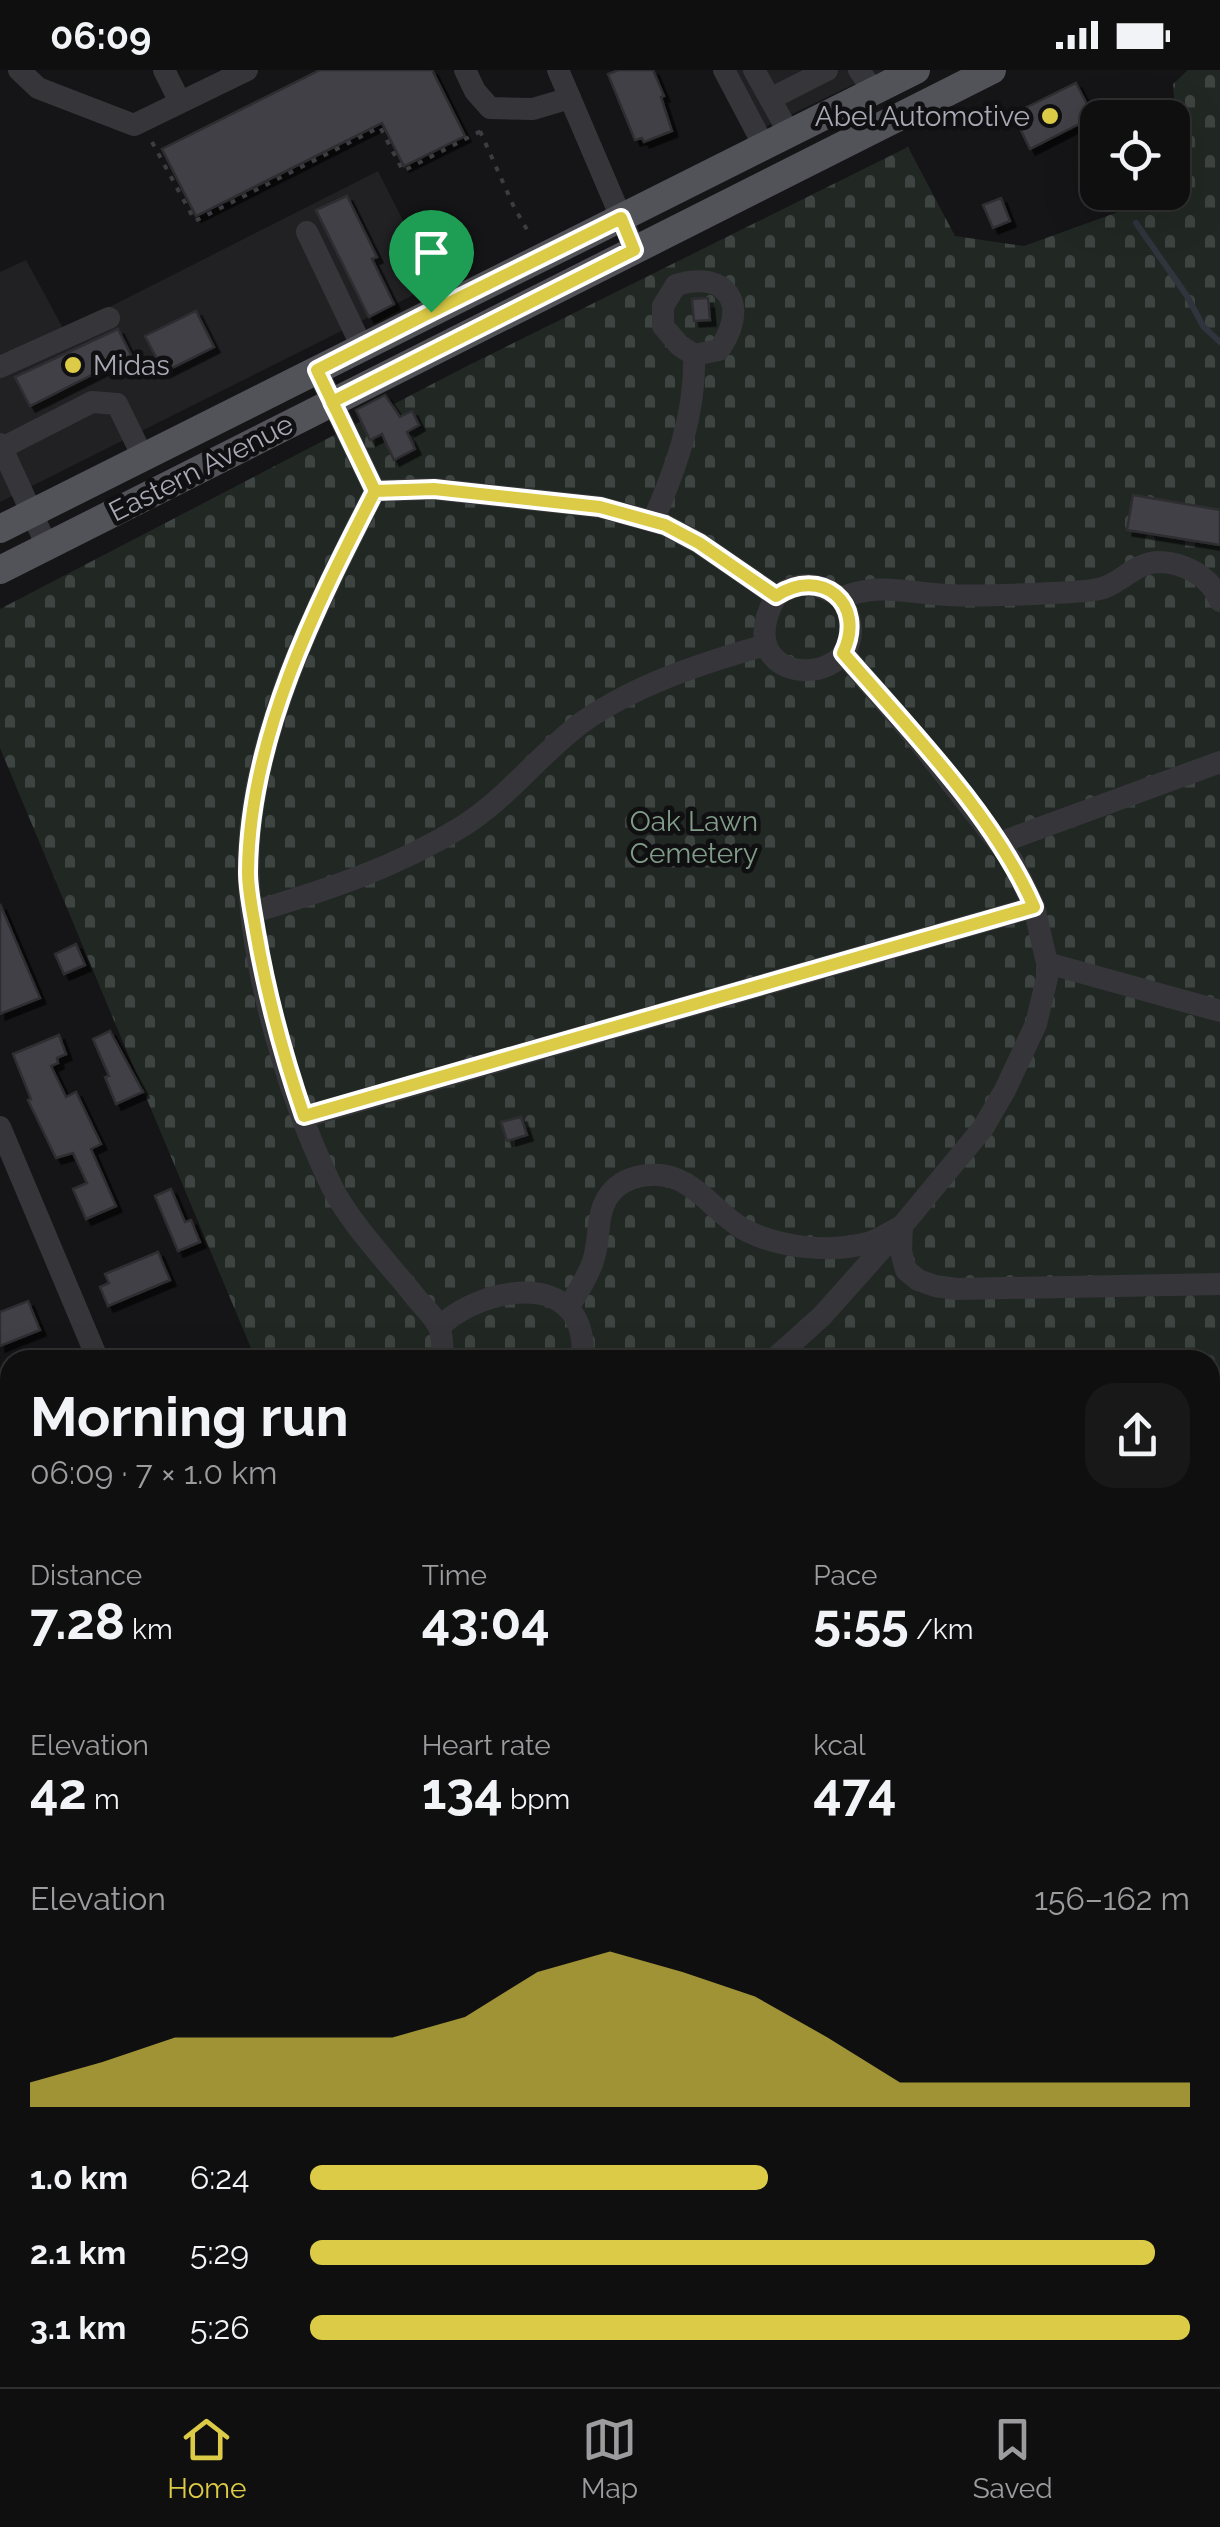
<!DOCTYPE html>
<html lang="en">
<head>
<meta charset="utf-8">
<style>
	body { margin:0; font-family:Raleway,sans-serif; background:#191819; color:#f1f3f6; height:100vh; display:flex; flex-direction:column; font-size:38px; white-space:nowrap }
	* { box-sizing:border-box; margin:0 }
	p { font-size:32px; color:#9c9c9f }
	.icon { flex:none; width:55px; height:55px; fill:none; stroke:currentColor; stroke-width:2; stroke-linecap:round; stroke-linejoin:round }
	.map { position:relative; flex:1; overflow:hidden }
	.side { position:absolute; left:0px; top:1280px; width:1220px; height:1038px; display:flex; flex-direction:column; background:#100f10; border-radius:30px 30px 0 0; box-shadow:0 10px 40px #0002,0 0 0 2px #302f30 }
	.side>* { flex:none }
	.tools { position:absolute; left:1080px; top:30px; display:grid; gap:20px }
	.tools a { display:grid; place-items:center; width:110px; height:110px; border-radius:20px; background:#100f10; box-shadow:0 10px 40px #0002,0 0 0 2px #302f30; font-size:50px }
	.pin { position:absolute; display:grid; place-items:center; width:85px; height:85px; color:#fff; margin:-102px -42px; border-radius:50% 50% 50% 0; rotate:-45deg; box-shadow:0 0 10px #0007 }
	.pin .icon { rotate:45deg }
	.round { display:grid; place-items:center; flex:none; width:105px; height:105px; border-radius:30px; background:#191819 }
	.summary { display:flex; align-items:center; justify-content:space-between; height:170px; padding:0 30px }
	h1 { font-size:55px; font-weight:700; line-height:75px }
	.figures { display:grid; grid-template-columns:repeat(3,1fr); gap:15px; height:170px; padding:10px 30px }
	.figures div { display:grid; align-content:center }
	.figures b { font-size:50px; font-weight:700 }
	.figures small { font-size:28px; font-weight:400 }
	.figures p { font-size:28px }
	.chart { height:280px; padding:20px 30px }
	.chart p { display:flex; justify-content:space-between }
	.chart svg { width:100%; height:180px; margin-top:10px; fill:#dccb46; opacity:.7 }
	ul { padding:0 30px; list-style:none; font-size:32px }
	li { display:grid; grid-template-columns:160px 120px 1fr; align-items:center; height:75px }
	li i { height:25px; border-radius:12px; background:#dccb46 }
	.status { display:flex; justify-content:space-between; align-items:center; height:70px; padding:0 50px; background:#100f10; direction:ltr }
	.status svg { height:28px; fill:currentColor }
	.tab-bar { display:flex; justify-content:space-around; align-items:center; height:140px; border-top:2px solid #302f30; background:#100f10; font-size:28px; color:#9c9c9f }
	.tab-bar a { display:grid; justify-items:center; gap:5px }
	.tab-bar .current { color:#dccb46 }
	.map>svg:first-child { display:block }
</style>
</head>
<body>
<div class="status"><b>06:09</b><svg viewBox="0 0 49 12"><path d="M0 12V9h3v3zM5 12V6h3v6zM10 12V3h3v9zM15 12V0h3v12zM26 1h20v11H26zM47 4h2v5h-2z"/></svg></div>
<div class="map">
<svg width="1220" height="2317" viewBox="0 0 1220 2317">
	<defs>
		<pattern id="cemetery-stones" width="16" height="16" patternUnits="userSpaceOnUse" patternTransform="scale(2.5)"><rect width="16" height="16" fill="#212823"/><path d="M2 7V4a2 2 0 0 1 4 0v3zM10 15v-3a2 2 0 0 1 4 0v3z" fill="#3e4441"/></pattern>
		<filter id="shadow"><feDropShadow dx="5.5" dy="5.5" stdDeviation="0" flood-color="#0009"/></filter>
	</defs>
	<rect width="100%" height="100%" fill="#151416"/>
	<g fill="#212023">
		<path d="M734,0h150l-119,57z"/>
		<path d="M378,101l57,113 -435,218v-230l26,-12 38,70z"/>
	</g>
	<path fill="url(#cemetery-stones)" d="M1188,0h32v2317h-52l-1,-9h43v-1018h-954l-256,-612v-139l469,-244 439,-218 47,89 69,10 105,-38 14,-15 29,-1 1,-31 5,-7 -5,-70z"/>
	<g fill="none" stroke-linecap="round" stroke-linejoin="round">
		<path stroke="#2f343d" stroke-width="6" d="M1136,153l51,73 16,30 17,16"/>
	</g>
	<g fill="#424146" stroke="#2f2f32" stroke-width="2.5" filter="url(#shadow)">
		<path d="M320,0h112l33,66 -61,30 -22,-43 -186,93 -34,-67z"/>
		<path d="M619,0h34l11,26 -3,1 11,34 -28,11 -2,-4 -7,2 -27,-66z"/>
		<path d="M1076,13l14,27 -6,3 3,7 -57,29 -17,-35z"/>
		<path d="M347,126l30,61 -5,2 22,45 -25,13 -53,-107z"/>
		<path d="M1001,128l9,23 -17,7 -10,-23z"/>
		<path d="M708,228l2,22 -16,1 -2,-22z"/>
		<path d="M196,241l18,36 -50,25 -19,-36z"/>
		<path d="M118,259l13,26 -101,51 -15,-29z"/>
		<path d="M385,325l15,22 12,-6 7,14 -12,7 8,17 -21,11 -12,-26 -12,6 -14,-30z"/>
		<path d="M1133,425l87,15v35l-93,-15z"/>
		<path d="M0,834l40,94 -40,16z"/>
		<path d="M76,874l9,21 -21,9 -9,-20z"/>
		<path d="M110,961l33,61 -27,12 -11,-27 4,-1 -16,-37z"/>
		<path d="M59,965l7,19 -9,4 1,5 -7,3 15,31 10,-5 25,52 -10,5 25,57 -30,13 -13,-30 14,-6 -14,-30 -17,5 -28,-58 3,-1 -18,-45z"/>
		<path d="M521,1047l6,18 -20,6 -6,-19z"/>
		<path d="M171,1119l14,33 6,-2 9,22 -22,9 -23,-55z"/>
		<path d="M158,1182l12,28 -62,26 -8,-19 9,-4 -4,-9z"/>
		<path d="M28,1231l12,29 -40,16v-34z"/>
	</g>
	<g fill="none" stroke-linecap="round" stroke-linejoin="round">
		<g stroke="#3c3c41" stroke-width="4" stroke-dasharray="5 8" stroke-linecap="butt">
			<path d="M480,61l34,76 16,28"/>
			<path d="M152,72l43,79 185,-94 23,44 78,-40"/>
		</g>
		<g stroke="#36363a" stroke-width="22">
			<path d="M19,0l19,18 96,37 113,-55"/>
			<path d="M164,0l16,32"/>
			<path d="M465,0l10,21 15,17 43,1 37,-11"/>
			<path d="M558,0l77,180"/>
			<path d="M724,0l40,76"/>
			<path d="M754,0l35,63"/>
			<path d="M859,0l14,21"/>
			<path d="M770,29l57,-29"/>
			<path d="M307,162l55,115"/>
			<path d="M0,297l109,-49"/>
			<path d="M317,300l58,121 59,-2 166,18 65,18 34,18 77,53c23,-16 42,-14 65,2 38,-16 66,-5 106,-3 41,2 84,-1 125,-3 12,-1 27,-1 38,-7 16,-8 28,-22 48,-23 26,0 53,15 62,39"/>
			<path d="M0,374l47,102"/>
			<path d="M2,378l90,-46 25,2 26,53"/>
			<path d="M375,421c-54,106 -113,220 -125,341 -10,106 35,257 81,353 16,34 57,78 82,109 8,11 23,23 27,36 3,9 2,21 4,30"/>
			<path d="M653,451c23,-53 43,-108 41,-166l-15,-10 -16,-19v-20l13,-21c52,-16 74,21 43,65l-25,5"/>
			<path d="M776,526c-56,102 117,95 65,2"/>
			<path d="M843,583l75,87 94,120 22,47 13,56v15l-11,46 -31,66 -22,38 -81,98 -1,25 5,19 12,10 17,6 22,3 263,-5"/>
			<path d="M999,773l221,-81"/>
			<path d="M253,842c74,-22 144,-45 210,-86 46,-29 78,-74 121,-105 53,-37 121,-59 182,-76"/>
			<path d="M1047,893l173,48"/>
			<path d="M304,1047l730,-210"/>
			<path d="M0,1057l98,233"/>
			<path d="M568,1238c9,-15 20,-31 25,-47 8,-22 2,-48 17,-67 10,-13 24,-18 40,-19 44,-3 62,38 97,56 35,17 83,22 121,12 12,-3 23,-12 34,-17"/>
			<path d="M440,1257c29,-31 113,-56 137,-6 6,12 6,27 6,39"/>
			<path d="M773,1290l49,-44 74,-83"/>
			<path d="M0,1566l10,-4"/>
			<path d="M0,1850h10"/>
			<path d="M0,2000h10"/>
			<path d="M0,2152l10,-1"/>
			<path d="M113,2308v9"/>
			<path d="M168,2308l1,9"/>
			<path d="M282,2308l1,9"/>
			<path d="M402,2308v9"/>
			<path d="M565,2308v9"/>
			<path d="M854,2308l1,9"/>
			<path d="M1145,2308l1,9"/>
		</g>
		<g stroke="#525259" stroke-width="28">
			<path d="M0,459l916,-459"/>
			<path d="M0,500l992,-500"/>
		</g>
	</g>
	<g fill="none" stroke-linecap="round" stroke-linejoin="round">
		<defs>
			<path id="route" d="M431,242l-114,58 58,121c-60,117 -126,246 -127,381 0,20 5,41 8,60 11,64 27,123 48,184l730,-209c-40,-92 -125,-178 -191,-254 24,-50 -22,-87 -67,-57l-77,-53 -34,-18 -65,-18 -166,-18 -59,2 -37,-77 -6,-12 302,-152 -13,-32 -190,94"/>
		</defs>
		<use href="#route" stroke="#fff" stroke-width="20"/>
		<use href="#route" stroke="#dccb46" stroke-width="12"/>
	</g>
	<g fill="#dccb46" stroke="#100f11" stroke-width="4">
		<circle cx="1050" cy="46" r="10"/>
		<circle cx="73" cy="295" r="10"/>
	</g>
	<g text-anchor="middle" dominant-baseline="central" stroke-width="9" stroke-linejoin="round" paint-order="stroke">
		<g font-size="28" fill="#a8a9b4" stroke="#100f11" text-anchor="end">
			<text x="1030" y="46">Abel Automotive</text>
			<text x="93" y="295" text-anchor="start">Midas</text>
		</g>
		<g font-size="28" fill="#a8a9b4" stroke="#100f11">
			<text transform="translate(201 398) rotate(-27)">Eastern Avenue</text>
		</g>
		<g font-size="28" fill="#819d89" stroke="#100f11">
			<text x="694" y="751">Oak Lawn<tspan x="694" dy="32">Cemetery</tspan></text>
		</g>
	</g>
</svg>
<div class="tools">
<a><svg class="icon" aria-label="locate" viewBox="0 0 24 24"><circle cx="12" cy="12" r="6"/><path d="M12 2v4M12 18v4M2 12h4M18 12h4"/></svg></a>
</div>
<div class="pin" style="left:431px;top:242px;background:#1e9e55"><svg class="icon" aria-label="arrive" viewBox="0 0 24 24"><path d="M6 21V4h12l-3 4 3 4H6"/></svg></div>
<section class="side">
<div class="summary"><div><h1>Morning run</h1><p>06:09 · 7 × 1.0 km</p></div><a class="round"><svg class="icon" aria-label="share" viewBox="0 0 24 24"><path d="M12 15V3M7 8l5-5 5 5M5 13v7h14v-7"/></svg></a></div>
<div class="figures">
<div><p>Distance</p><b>7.28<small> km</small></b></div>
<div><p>Time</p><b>43:04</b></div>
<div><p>Pace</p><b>5:55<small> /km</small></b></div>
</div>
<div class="figures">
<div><p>Elevation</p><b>42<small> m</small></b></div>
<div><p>Heart rate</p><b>134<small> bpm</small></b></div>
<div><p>kcal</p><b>474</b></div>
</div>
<div class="chart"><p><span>Elevation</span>156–162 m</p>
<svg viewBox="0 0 160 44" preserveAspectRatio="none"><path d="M0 44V38L10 33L20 27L30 27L40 27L50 27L60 22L70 11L80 6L90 11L100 17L110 27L120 38L130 38L140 38L150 38L160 38V44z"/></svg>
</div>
<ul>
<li><b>1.0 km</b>6:24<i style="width:52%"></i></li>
<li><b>2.1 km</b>5:29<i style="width:96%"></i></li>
<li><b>3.1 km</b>5:26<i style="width:100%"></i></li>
</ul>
</section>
</div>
<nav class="tab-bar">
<a class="current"><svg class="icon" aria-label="home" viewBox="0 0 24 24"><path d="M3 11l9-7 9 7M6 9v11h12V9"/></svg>Home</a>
<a><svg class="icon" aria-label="map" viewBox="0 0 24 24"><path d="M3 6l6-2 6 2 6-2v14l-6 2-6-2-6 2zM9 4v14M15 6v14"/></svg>Map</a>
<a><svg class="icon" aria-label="saved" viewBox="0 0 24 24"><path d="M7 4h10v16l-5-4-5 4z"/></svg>Saved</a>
</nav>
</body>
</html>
